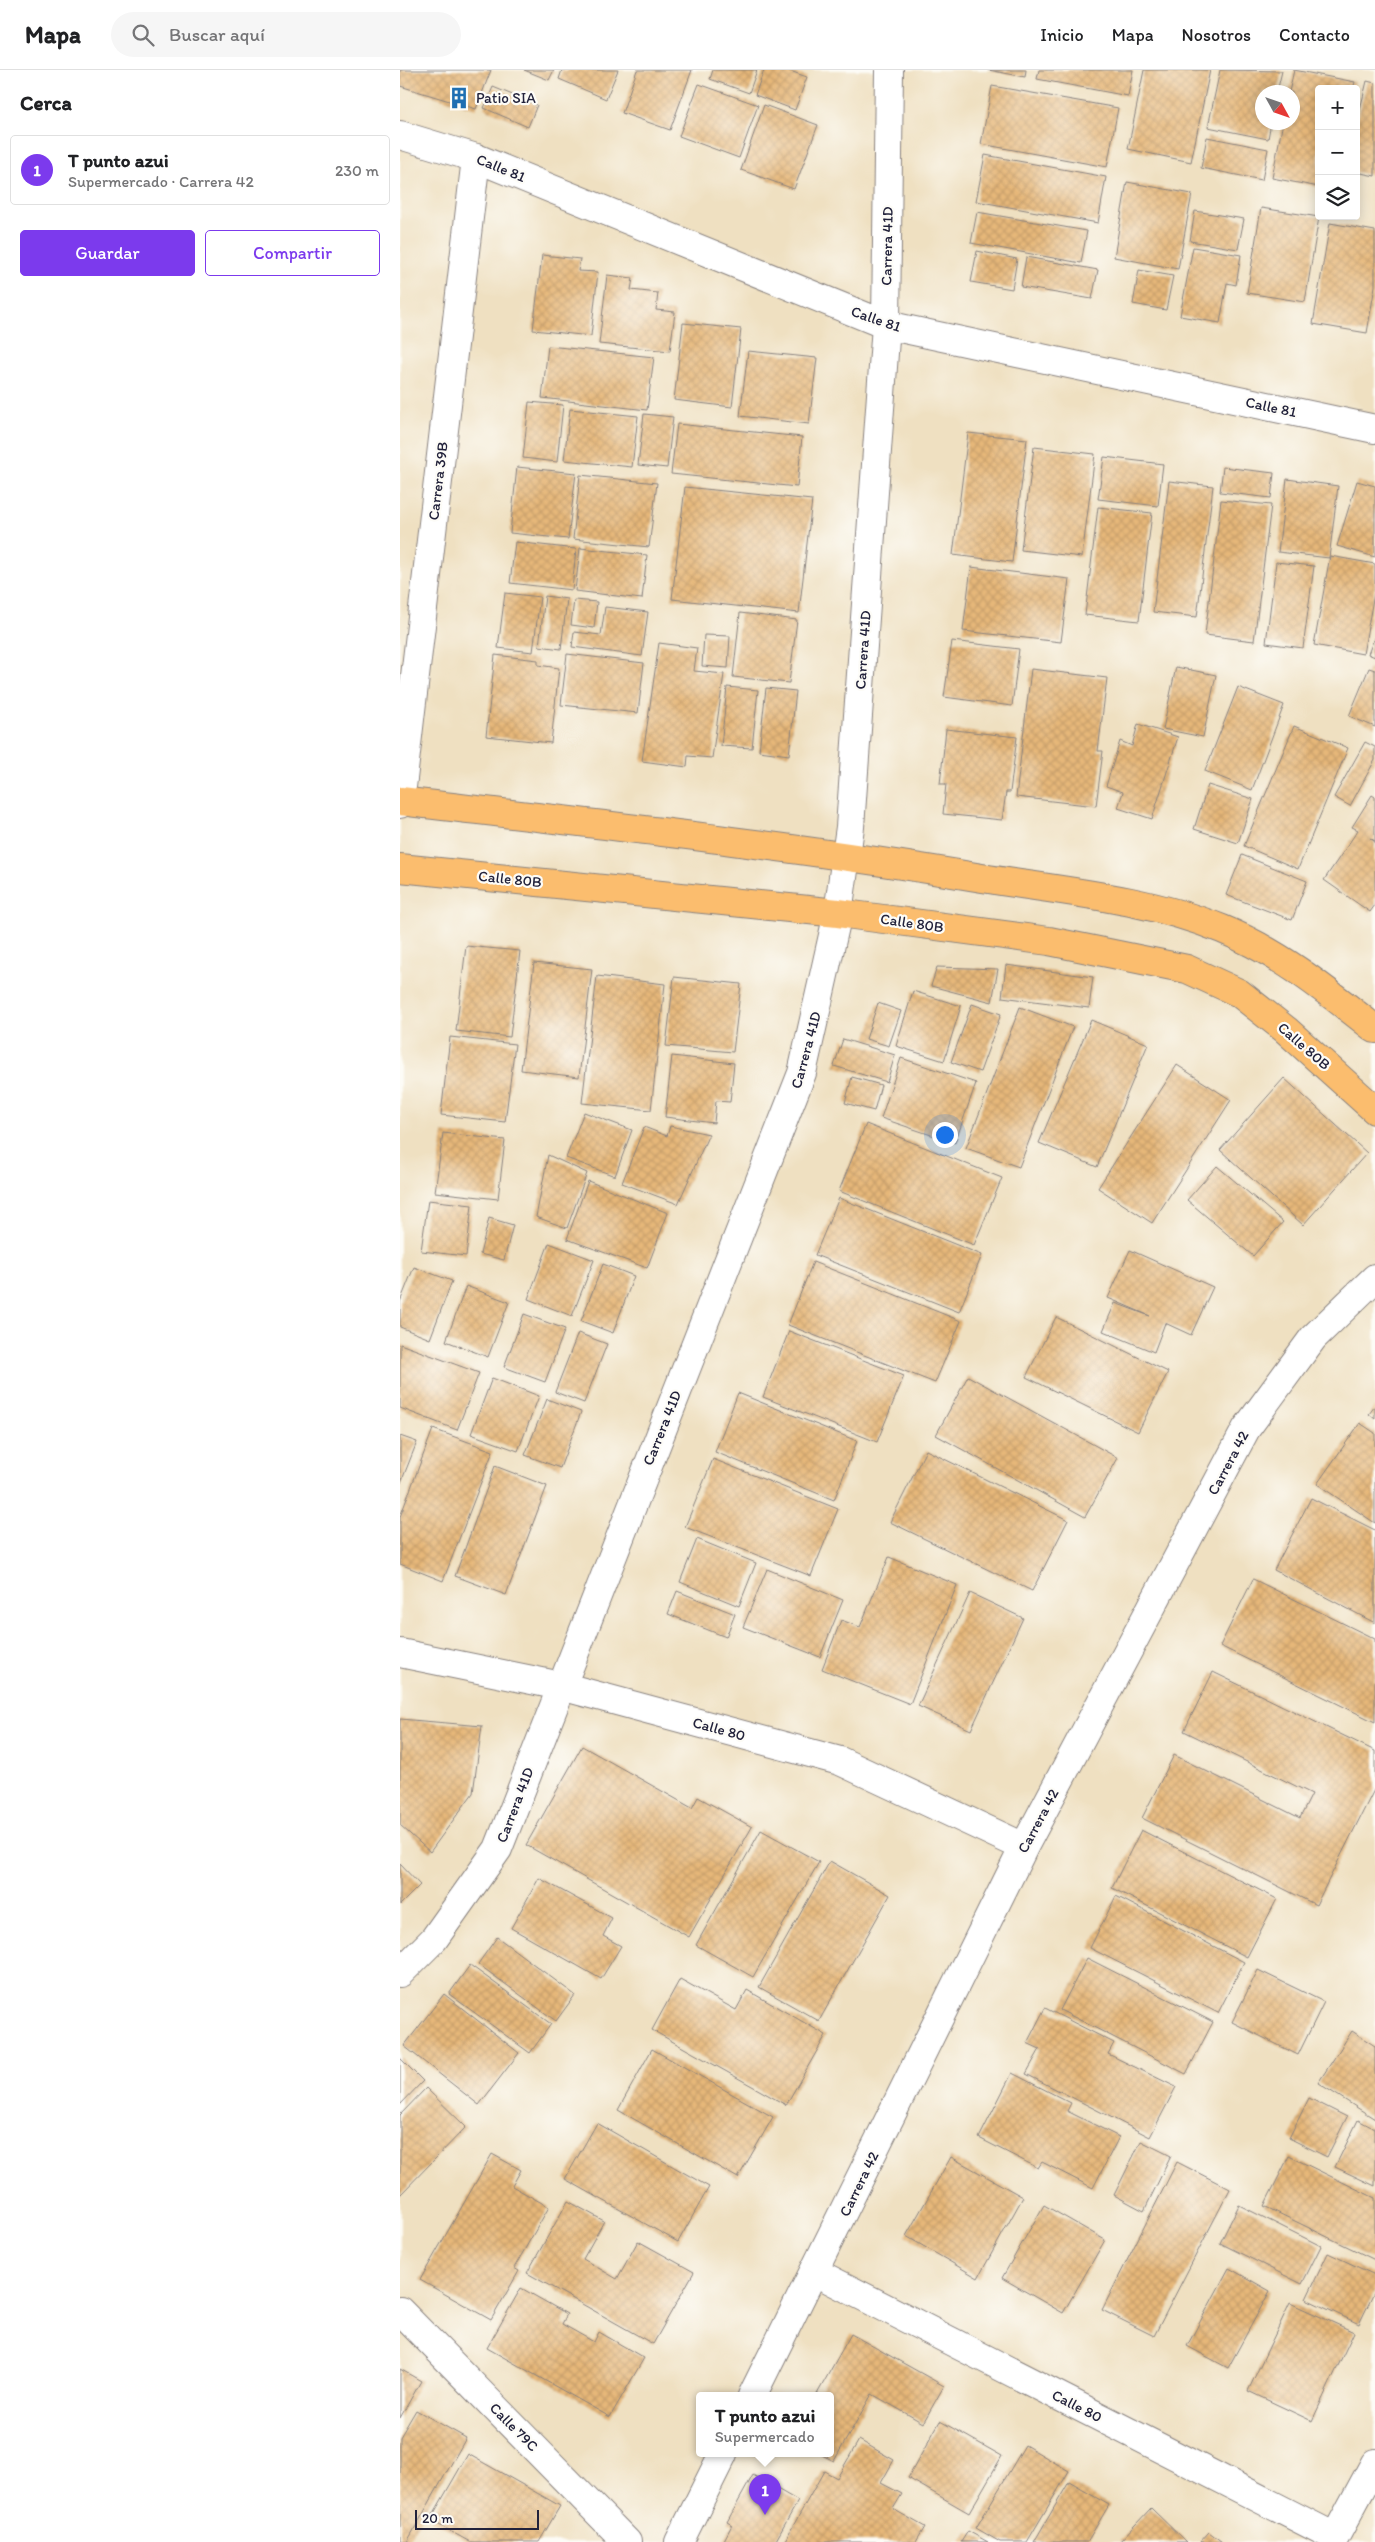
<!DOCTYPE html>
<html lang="es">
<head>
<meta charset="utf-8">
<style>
  :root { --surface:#fff; --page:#f6f6f6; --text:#202124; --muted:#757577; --line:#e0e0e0; --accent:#7c3aed }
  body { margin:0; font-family:Itim,sans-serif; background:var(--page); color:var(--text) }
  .controls { position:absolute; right:15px; top:15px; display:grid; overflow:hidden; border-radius:5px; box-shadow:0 2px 12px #0003 }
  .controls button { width:45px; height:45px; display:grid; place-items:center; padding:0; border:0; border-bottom:1px solid var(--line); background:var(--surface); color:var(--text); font:25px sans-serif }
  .compass { position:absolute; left:855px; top:15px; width:45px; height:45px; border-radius:50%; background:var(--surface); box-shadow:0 2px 12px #0003; rotate:130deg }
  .scale { position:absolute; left:15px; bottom:12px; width:124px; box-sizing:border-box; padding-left:5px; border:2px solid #22223b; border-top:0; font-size:14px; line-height:18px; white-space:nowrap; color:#22223b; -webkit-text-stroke:4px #fdfcf7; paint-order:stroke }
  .you { position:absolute; left:544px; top:1064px; width:18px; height:18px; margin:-12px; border:4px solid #fff; border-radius:50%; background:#1a73e8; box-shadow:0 0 0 8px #1a73e833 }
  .badge { display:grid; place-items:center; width:32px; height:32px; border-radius:50%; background:var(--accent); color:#fff; font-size:16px; font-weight:700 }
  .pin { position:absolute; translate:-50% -41px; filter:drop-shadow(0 1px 2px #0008) }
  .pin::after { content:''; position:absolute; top:26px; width:18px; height:15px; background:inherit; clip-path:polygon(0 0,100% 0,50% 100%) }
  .popup { position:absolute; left:296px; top:2322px; width:138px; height:65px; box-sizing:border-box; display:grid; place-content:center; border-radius:5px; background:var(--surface); filter:drop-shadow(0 1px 4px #0005); font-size:16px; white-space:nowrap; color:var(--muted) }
  .popup b { font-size:19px; color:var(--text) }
  .popup::after { content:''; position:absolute; left:50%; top:100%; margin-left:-10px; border:10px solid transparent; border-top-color:var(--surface) }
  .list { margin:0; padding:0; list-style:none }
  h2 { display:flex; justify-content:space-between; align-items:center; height:65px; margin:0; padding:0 20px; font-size:21px }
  h2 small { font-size:16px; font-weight:400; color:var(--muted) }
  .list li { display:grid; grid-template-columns:32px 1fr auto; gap:15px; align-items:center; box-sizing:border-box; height:70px; margin:0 10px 10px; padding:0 10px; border:1px solid var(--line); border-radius:5px }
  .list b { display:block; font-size:19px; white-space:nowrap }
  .list p { margin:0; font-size:16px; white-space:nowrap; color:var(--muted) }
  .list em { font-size:16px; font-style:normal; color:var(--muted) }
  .actions { display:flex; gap:10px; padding:15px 20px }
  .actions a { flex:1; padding:11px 0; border:1px solid var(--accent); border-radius:5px; text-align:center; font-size:18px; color:var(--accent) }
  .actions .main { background:var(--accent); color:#fff }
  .icon { flex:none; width:28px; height:28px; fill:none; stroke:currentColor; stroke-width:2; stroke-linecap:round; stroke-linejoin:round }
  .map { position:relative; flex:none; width:975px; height:2472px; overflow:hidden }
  header { display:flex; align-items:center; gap:30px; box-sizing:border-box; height:70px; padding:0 25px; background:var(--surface); border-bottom:1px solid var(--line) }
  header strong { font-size:24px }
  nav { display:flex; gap:28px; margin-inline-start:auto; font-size:18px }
  .search { width:350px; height:45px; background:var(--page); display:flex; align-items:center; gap:12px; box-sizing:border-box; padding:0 18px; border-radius:28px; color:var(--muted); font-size:19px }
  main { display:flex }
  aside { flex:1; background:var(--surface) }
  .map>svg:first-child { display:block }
  .building { fill:url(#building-cross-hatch) }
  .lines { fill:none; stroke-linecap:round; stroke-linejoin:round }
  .minor-casing { stroke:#88817e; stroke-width:30 }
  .major-casing { stroke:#88817e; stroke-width:30 }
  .minor { stroke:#fff; stroke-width:28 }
  .major { stroke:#fbbd6e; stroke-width:28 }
  .labels { text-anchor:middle; stroke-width:4.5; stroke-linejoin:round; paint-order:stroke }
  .poi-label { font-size:15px; fill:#22223b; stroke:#fdfcf7; text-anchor:start }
  .street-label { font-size:15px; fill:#22223b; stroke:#fdfcf7 }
</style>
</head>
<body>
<header>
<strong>Mapa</strong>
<div class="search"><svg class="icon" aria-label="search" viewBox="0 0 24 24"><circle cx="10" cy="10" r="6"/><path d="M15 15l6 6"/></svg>Buscar aquí</div>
<nav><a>Inicio</a><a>Mapa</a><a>Nosotros</a><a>Contacto</a></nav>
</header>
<main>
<aside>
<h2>Cerca<small></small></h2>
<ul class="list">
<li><span class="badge">1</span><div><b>T punto azui</b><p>Supermercado · Carrera 42</p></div><em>230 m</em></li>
</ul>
<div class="actions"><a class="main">Guardar</a><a>Compartir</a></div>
</aside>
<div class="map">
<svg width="975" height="2472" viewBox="0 0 975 2472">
  <defs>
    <pattern id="building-cross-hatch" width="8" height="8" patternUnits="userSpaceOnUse" patternTransform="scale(1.25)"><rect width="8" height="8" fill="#e6b779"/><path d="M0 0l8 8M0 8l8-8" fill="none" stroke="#c59d6a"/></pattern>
  </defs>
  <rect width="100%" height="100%" fill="#fdfcf7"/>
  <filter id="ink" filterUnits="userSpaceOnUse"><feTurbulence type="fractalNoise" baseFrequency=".02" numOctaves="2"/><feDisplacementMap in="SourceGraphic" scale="10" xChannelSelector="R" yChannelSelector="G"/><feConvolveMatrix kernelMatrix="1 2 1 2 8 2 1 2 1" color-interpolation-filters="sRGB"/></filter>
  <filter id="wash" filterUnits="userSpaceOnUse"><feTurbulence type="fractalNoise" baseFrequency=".0096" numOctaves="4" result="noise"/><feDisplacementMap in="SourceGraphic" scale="20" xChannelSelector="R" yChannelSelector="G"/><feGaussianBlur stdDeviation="1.12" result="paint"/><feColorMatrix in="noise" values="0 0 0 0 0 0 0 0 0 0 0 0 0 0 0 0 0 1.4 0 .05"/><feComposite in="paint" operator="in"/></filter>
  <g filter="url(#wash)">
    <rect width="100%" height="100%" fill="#efe0c1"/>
    <g id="blocks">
      <!-- building -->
      <path class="building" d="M0,0H91L76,39L0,16Z
        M124,0H154L149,10Z
        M162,0H218L206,29L159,9Z
        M237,0H292L270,60L222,43Z
        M313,0H357L349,23L310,9Z
        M364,0H387L407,7L395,40L355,25Z
        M588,0H626L625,7Z
        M639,0H733L728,26L637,9Z
        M744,0H810L791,92L728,79Z
        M820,0L882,1L877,22H862V52H871L868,69L808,57Z
        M894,0L955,12L953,19H919V117L872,108L883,52H892V22H889Z
        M967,11L975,13V106L956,102V56Z
        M299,14L358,35L339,88L279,66Z
        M592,16L718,38L707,97L581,74Z
        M93,17L137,35L128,57L84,38Z
        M364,35L418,55L394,119L341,100Z
        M807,67L868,79L862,110L801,98Z
        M585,85L706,107L698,153L576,131Z
        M727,112L792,124L778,199L714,187Z
        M861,138L919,147L905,232L847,223Z
        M795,141L844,149L838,179L790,171Z
        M577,142L687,161L681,193L571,173Z
        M930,153L975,161V216L967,263L913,254Z
        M793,177L841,185L836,215L827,213L820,253L780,246Z
        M577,181L617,189L612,219L571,212Z
        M142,185L180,189L178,201L198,202L191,266L133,260Z
        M626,187L698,200L692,229L621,217Z
        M739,200L773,206L766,240L733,234Z
        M207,205L233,208L231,220L258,223L256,240L275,242L270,281L199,274Z
        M283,253L341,259L332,337L274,330Z
        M148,276L254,287L247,340L142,328Z
        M348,281L417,288L409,354L340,346Z
        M129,332L163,335L157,392L123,388Z
        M170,339L238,346L232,397L164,390Z
        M244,344L273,347L267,398L238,395Z
        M277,354L402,367L397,417L271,404Z
        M568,363L627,369L612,492L553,485Z
        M634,377L695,384L682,487L621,480Z
        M704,387L763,394L758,436L698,429Z
        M117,397L176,403L168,469L110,463Z
        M823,397L874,403L871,428L820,422Z
        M180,405L257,413L249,477L173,469Z
        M887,409L938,416L929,488L878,482Z
        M769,411L813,416L797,547L753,542Z
        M957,411L975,416V487L937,476Z
        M285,417L412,430L399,543L272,529Z
        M821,430L871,435L854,571L805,565Z
        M698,437L752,443L739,551L685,545Z
        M115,472L176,479L172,520L110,513Z
        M180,478L247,485L242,529L175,521Z
        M930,486L975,494V518L963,584L914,575Z
        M876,492L914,496L903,578L866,573Z
        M571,497L669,509L661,572L563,561Z
        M105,523L140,527L133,582L98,578Z
        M145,526L167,529L161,579L139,576Z
        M174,530L197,532L194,558L171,555Z
        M205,537L248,542L242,586L172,577L174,562L201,565Z
        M340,543L397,550L389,613L333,607Z
        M304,565L330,566L328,598L302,596Z
        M975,566V587L968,584Z
        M552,571L619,579L612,636L544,627Z
        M259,573L297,578L294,601L324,604L312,688L288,686L287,697L242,691Z
        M167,584L244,593L238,643L161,635Z
        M95,585L138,590V595L159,598L151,673L86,666Z
        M776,597L816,605L803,667L763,659Z
        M969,598L975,600V657L949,646Z
        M631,599L707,608L698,681H703L696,736L616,727Z
        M327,617L358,620L352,678L321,676Z
        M838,617L884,635L852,720L805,701Z
        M366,618L396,621L389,685L359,681Z
        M738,654L778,667L752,749L718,738L723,722L706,716L720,671L732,676Z
        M894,656L948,678L898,799L844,776Z
        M546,659L617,667L610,722H606L602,750L543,744L546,714H540Z
        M965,672L975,677V690L950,736L934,727Z
        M808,715L853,729L838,773L794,759Z
        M972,725L975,727V771L970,768L975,772V835L970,842L924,810L958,760L952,757Z
        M842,785L907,811L892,850L826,825Z
        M66,876L120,881L110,967L56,961Z
        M134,893L192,899L179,1007L121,1000Z
        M606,895L693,907L689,938L602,927Z
        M537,897L598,899L592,932L531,916Z
        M197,906L265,914L251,1040L182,1033Z
        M274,907L341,914L333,982L266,976Z
        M513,921L561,936L544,991L496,976Z
        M478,933L501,941L489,976L466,969Z
        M572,934L601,944L580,1002L551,992Z
        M620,937L673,957L619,1097L566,1078Z
        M691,950L748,974L697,1097L639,1073Z
        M50,967L115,974L105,1052L41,1045Z
        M443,969L495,985L487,1012L434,996Z
        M272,986L334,993L330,1032L316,1031L314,1053L265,1047Z
        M501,988L576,1013L555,1073L481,1048Z
        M777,995L831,1030L752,1153L698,1118Z
        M452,1007L481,1015L474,1041L445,1033Z
        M884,1008L967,1083L903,1155L820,1080Z
        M184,1042L232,1060L215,1106L166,1088Z
        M466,1054L602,1108L574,1175L439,1121Z
        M270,1056L309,1064L278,1134L222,1113L244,1057L267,1066Z
        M43,1063L105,1070L98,1129L35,1122Z
        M148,1085L187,1103L167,1158L136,1147Z
        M817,1096L883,1152L853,1186L787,1130Z
        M188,1111L268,1143L247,1198L167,1169Z
        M439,1128L582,1185L559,1242L415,1185Z
        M28,1130L72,1135L66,1186L21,1181Z
        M89,1148L113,1155L104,1190L80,1184Z
        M149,1173L194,1190L172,1246L128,1229Z
        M730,1180L813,1217L791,1265L765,1253L754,1282L703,1261L715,1233L750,1246L708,1228Z
        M413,1192L561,1251L535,1313L388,1255Z
        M203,1194L234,1206L213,1263L181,1251Z
        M14,1197L52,1211L30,1269L0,1257V1232Z
        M66,1216L109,1232L88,1287L46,1271Z
        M124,1244L165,1259L145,1312L104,1297Z
        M656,1247L768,1302L738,1362L626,1307Z
        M389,1261L504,1306L477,1372L363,1327Z
        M178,1263L207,1274L184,1333L155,1322Z
        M0,1274L79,1303L57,1360L0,1338Z
        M568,1306L718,1388L685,1447L536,1365Z
        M92,1308L139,1326L118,1381L71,1364Z
        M338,1323L457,1371L434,1430L315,1382Z
        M147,1329L181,1342L160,1398L125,1385Z
        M975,1336V1349L969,1344Z
        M960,1353L975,1363V1453L917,1414Z
        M33,1359L93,1381L43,1511L0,1494V1447Z
        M0,1366L17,1372L0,1415Z
        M526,1380L668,1450L632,1521L490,1452Z
        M313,1389L438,1439L411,1506L285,1457Z
        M95,1396L147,1416L106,1525L55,1506Z
        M911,1428L975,1460V1553L874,1500Z
        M297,1469L356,1493L339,1536L280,1512Z
        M489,1487L557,1515L510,1634L422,1599L441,1550L460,1557Z
        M367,1499L443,1530L420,1587L343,1557Z
        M853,1509L975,1569V1652L820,1576Z
        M277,1521L335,1544L326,1567L268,1544Z
        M570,1523L623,1548L571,1660L518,1636Z
        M813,1602L975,1681V1718L916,1835L742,1748L774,1685L900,1748L912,1724L784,1661Z
        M0,1649L82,1656L73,1723L30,1782L0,1755Z
        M182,1676L292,1738L298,1727L352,1757L289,1867L126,1775Z
        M361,1760L419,1792L353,1907L296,1875Z
        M741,1760L877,1829L847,1887L712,1818Z
        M430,1791L490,1825L419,1951L359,1917Z
        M0,1794L20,1815L0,1835Z
        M139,1808L212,1848L203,1866L221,1876L201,1909L111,1858Z
        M716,1826L844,1892L818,1943L690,1878Z
        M97,1867L175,1925L156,1951L78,1894Z
        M687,1888L813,1952L786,2004L660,1940Z
        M70,1895L151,1954L130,1983L49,1924Z
        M858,1900L924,1932L898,1985L832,1952Z
        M280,1909L336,1940L347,1920L426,1965L386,2035L252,1960Z
        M44,1924L119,1983L79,2035L4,1976Z
        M645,1938L714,1973L708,1984L776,2017L750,2067L626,2004L640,1979L627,1973Z
        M952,1961L975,1976V2049L918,2013Z
        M252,1979L373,2047L338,2108L218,2040Z
        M0,1988L23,2011L0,2035Z
        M612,2003L671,2033L667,2041L719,2067L693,2118L642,2092L638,2098L579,2068Z
        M26,2018L66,2057L0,2125V2045Z
        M909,2028L947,2047L927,2087L889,2068Z
        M958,2050L975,2059V2116L935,2097Z
        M197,2053L309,2117L278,2172L165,2109Z
        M741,2071L771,2086L744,2141L714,2125Z
        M92,2084L121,2100L112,2116L149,2137L114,2198L119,2201L91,2250L20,2210Z
        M889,2086L975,2128V2190L864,2136Z
        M551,2087L623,2127L578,2208L506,2166Z
        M777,2092L830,2119L754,2266L702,2240Z
        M168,2131L204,2151L183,2189L217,2209L238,2171L294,2202L253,2274L127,2203Z
        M644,2135L705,2170L663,2243L602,2208Z
        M839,2135L921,2176L902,2214L820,2173Z
        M928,2183L975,2205V2221L959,2254L906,2229Z
        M829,2198L870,2221L828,2298L787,2276Z
        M121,2218L167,2244L162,2254L194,2272L199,2262L244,2288L210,2347L87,2278Z
        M890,2233L954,2262L912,2351L848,2321Z
        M451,2264L544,2316L523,2353L472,2324L434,2391L420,2384H430V2326H416Z
        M0,2299L21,2311L0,2348Z
        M16,2340L66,2368L7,2472H0V2367Z
        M540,2351L602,2386L569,2443L508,2408Z
        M459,2370L494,2390L481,2413L502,2424L493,2439L525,2457L516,2472H384L424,2401L437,2408Z
        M625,2375L669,2401L627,2472H600L576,2458Z
        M68,2384L160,2436L139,2472H70L30,2450Z
        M353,2405L398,2431L375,2472H323L332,2455L327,2452Z
        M669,2412L709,2435L687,2472H634Z
        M751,2438L786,2472H719Z
        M568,2461L588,2472H561Z
        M809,2462L822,2472H800Z"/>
    </g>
  </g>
  <g filter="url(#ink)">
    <use href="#blocks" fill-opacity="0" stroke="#88817e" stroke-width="1"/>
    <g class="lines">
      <!-- minor casing -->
      <g class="minor-casing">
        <path id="minor" d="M0,65L76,88L486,255L975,359
          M0,734L76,88
          M0,1583L161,1616L440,1691L624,1777
          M0,1903L34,1869L98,1779L402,1003L438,843L450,757L486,255L489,0
          M415,2202L935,2467
          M0,2241L227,2472
          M352,2326L624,1777L846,1359L913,1268L975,1208
          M935,2467L975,2393
          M279,2472L323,2384"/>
      </g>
      <!-- major casing -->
      <g class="major-casing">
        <path id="major" d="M0,731C195,754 389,775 582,808C662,821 746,828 822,859C879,882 927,921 975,959
          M0,798L438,843L649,871L787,899L839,923L886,960L975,1040"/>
      </g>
      <!-- minor -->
      <use href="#minor" class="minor"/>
      <!-- major -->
      <use href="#major" class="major"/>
    </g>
  </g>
  <!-- icons -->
  <defs>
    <g id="building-bare" transform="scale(1.725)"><path d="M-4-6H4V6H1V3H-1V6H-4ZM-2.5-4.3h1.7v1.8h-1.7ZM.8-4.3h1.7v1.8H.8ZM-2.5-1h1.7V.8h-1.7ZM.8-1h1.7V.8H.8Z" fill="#1f6fb2" stroke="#fdfcf7" stroke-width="2.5" paint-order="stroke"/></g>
  </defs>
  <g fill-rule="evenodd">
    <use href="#building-bare" x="59" y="28"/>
  </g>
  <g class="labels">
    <!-- poi labels -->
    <g class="poi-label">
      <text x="76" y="33">Patio SIA</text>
    </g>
    <!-- street labels -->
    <g class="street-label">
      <text transform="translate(101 98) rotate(22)" y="5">Calle 81</text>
      <text transform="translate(487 176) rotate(-89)" y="5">Carrera 41D</text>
      <text transform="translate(476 249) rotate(19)" y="5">Calle 81</text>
      <text transform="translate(871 337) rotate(12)" y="5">Calle 81</text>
      <text transform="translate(38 411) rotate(-83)" y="5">Carrera 39B</text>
      <text transform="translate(463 580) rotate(-86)" y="5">Carrera 41D</text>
      <text transform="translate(110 809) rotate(6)" y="5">Calle 80B</text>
      <text transform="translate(512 853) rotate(8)" y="5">Calle 80B</text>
      <text transform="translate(904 976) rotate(41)" y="5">Calle 80B</text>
      <text transform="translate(406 980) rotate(-75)" y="5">Carrera 41D</text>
      <text transform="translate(262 1358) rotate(-68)" y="5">Carrera 41D</text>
      <text transform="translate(828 1393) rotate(-62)" y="5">Carrera 42</text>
      <text transform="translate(319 1659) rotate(15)" y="5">Calle 80</text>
      <text transform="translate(115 1735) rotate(-69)" y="5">Carrera 41D</text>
      <text transform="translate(638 1751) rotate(-62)" y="5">Carrera 42</text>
      <text transform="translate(459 2114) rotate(-64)" y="5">Carrera 42</text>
      <text transform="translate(677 2336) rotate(27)" y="5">Calle 80</text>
      <text transform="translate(114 2357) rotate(45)" y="5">Calle 79C</text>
    </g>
  </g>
</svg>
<div class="controls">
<button>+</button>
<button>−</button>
<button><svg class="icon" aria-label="layers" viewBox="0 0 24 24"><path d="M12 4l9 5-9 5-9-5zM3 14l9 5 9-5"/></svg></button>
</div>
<svg class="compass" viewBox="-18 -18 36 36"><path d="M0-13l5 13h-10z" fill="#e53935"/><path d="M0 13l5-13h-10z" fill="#757577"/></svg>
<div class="scale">20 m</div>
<div class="you"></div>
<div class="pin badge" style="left:365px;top:2445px">1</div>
<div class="popup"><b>T punto azui</b>Supermercado</div>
</div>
</main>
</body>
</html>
